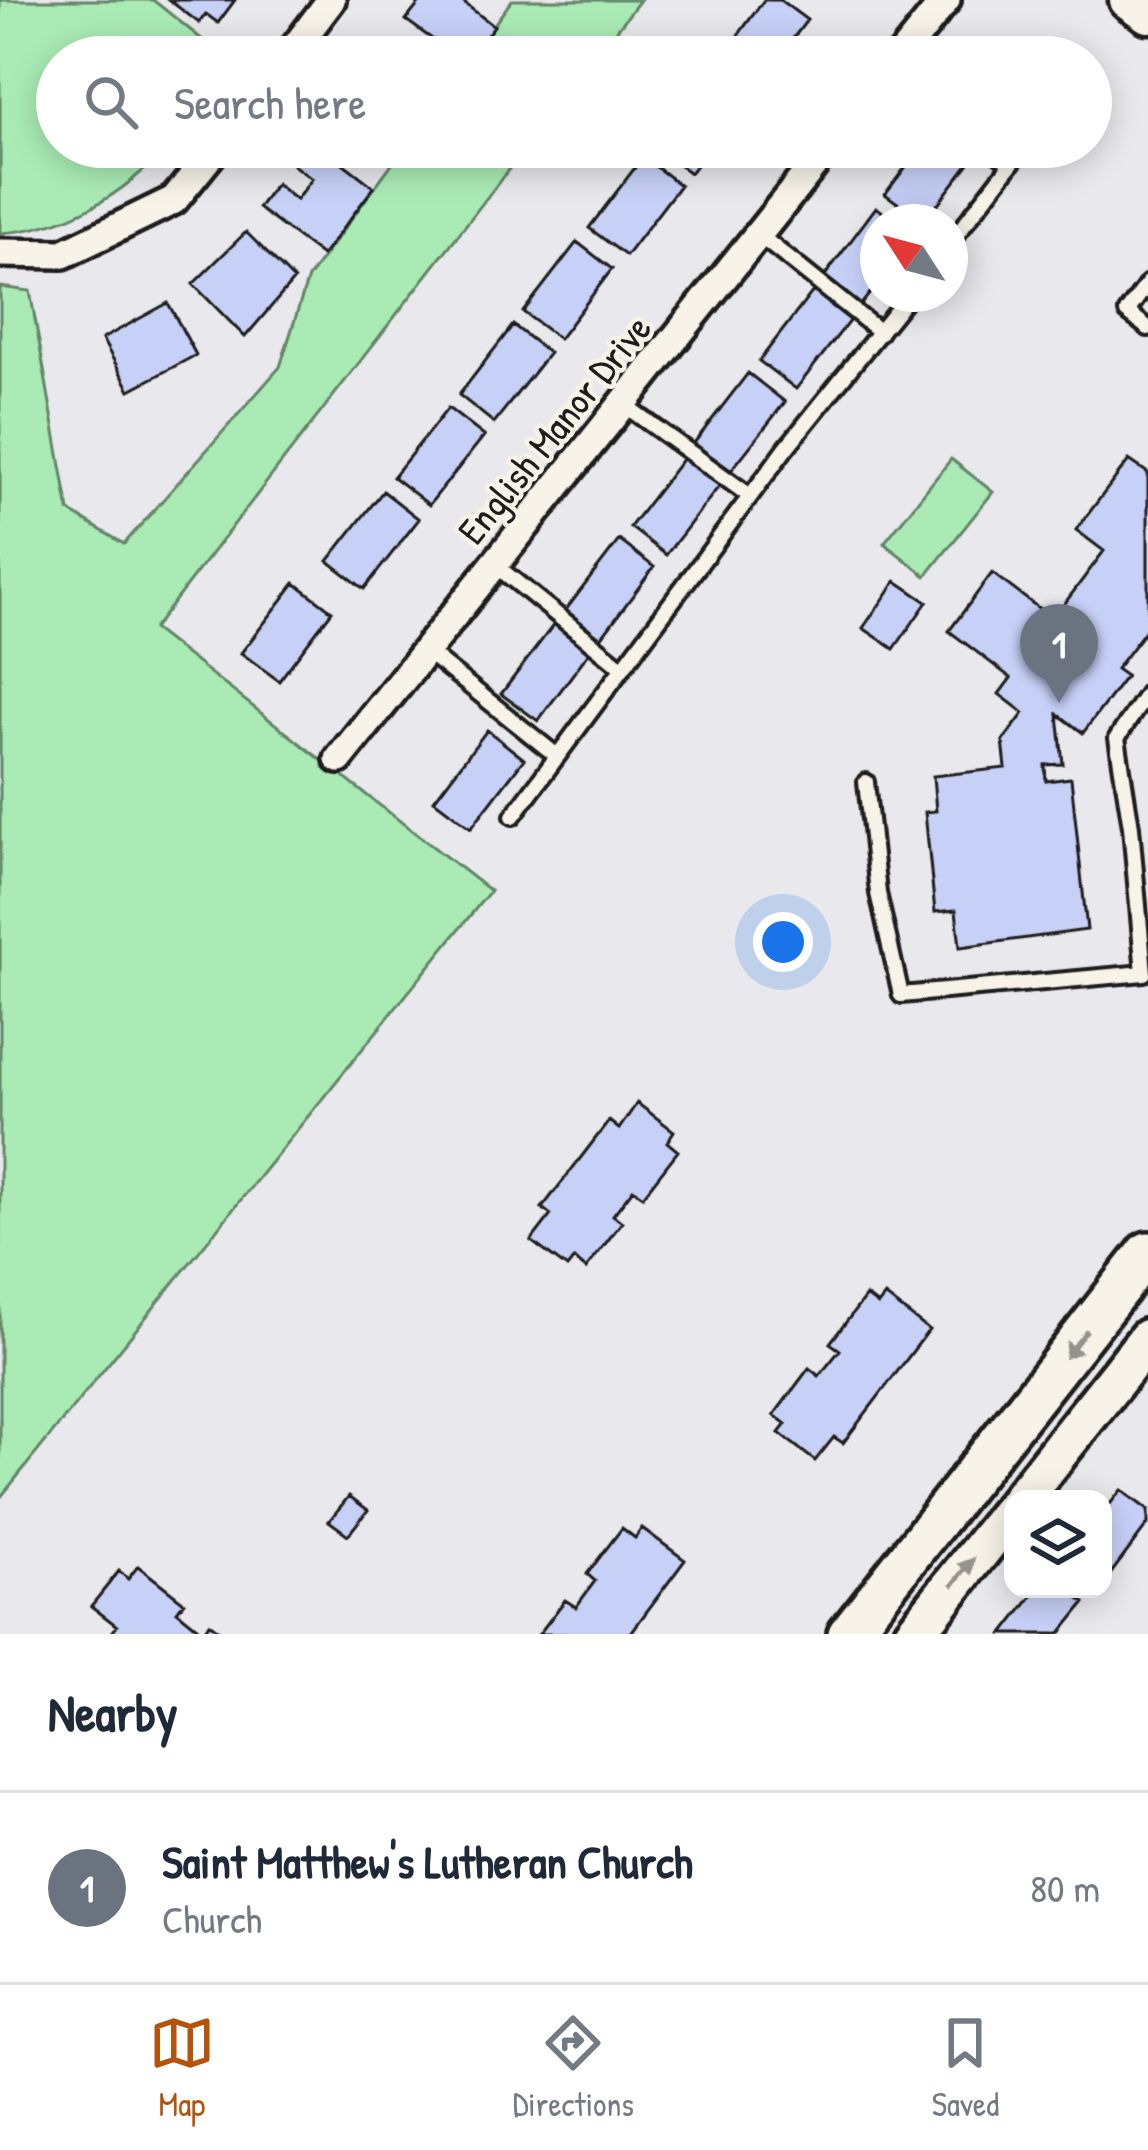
<!DOCTYPE html>
<html lang="en">
<head>
<meta charset="utf-8">
<style>
  :root { --surface:#fff; --page:#f6f6f7; --text:#1f2937; --muted:#747a83; --line:#e0e1e3; --accent:#b45309 }
  body { margin:0; font-family:"Patrick Hand",sans-serif; background:var(--page); color:var(--text) }
  .controls { position:absolute; right:36px; bottom:36px; display:grid; overflow:hidden; border-radius:24px; box-shadow:0 6px 30px #0003 }
  .controls button { width:108px; height:108px; display:grid; place-items:center; padding:0; border:0; border-bottom:3px solid var(--line); background:var(--surface); color:var(--text); font:60px sans-serif }
  .compass { position:absolute; left:860px; top:204px; width:108px; height:108px; border-radius:50%; background:var(--surface); box-shadow:0 6px 30px #0003; rotate:306deg }
  .you { position:absolute; left:783px; top:942px; width:42px; height:42px; margin:-30px; border:9px solid #fff; border-radius:50%; background:#1a73e8; box-shadow:0 0 0 18px #1a73e833 }
  .badge { display:grid; place-items:center; width:78px; height:78px; border-radius:50%; background:var(--accent); color:#fff; font-size:39px; font-weight:700 }
  .pin { position:absolute; translate:-50% -99px; filter:drop-shadow(0 3px 6px #0008) }
  .pin::after { content:''; position:absolute; top:63px; width:42px; height:36px; background:inherit; clip-path:polygon(0 0,100% 0,50% 100%) }
  .list { margin:0; padding:0; list-style:none }
  h2 { display:flex; justify-content:space-between; align-items:center; height:156px; margin:0; padding:0 48px; font-size:51px }
  h2 small { font-size:39px; font-weight:400; color:var(--muted) }
  .list li { display:grid; grid-template-columns:78px 1fr auto; gap:36px; align-items:center; box-sizing:border-box; height:192px; padding:0 48px; border-top:3px solid var(--line) }
  .list b { display:block; font-size:45px; white-space:nowrap }
  .list p { margin:0; font-size:39px; white-space:nowrap; color:var(--muted) }
  .list em { font-size:39px; font-style:normal; color:var(--muted) }
  .icon { flex:none; width:66px; height:66px; fill:none; stroke:currentColor; stroke-width:2; stroke-linecap:round; stroke-linejoin:round }
  .map { position:relative; flex:none; width:1148px; height:1634px; overflow:hidden }
  .search { position:absolute; background:var(--surface); box-shadow:0 6px 30px #0003; left:36px; right:36px; top:36px; height:132px; display:flex; align-items:center; gap:30px; box-sizing:border-box; padding:0 42px; border-radius:66px; color:var(--muted); font-size:45px }
  .sheet { height:348px; background:var(--surface) }
  nav { display:flex; justify-content:space-around; align-items:center; box-sizing:border-box; height:168px; border-top:3px solid var(--line); background:var(--surface); font-size:33px; color:var(--muted) }
  nav a { display:grid; justify-items:center; gap:6px }
  nav .on { color:var(--accent) }
  .map>svg:first-child { display:block }
  .green { fill:#aaebb5; stroke:#638468; stroke-width:3 }
  .building { fill:#c7d0f7; stroke:#1c1c1c; stroke-width:3 }
  .lines { fill:none; stroke-linecap:round; stroke-linejoin:round }
  .service-casing { stroke:#1c1c1c; stroke-width:22 }
  .minor-casing { stroke:#1c1c1c; stroke-width:36 }
  .tertiary-casing { stroke:#1c1c1c; stroke-width:45 }
  .secondary-casing { stroke:#1c1c1c; stroke-width:48 }
  .service { stroke:#f7f3e8; stroke-width:14 }
  .minor { stroke:#f7f3e8; stroke-width:27 }
  .tertiary { stroke:#f7f3e8; stroke-width:36 }
  .secondary { stroke:#f7f3e8; stroke-width:39 }
  .oneway { fill:#94928c }
  .labels { text-anchor:middle; stroke-width:9; stroke-linejoin:round; paint-order:stroke }
  .street-label { font-size:39px; fill:#1c1c1c; stroke:#f7f3e8 }
</style>
</head>
<body>
<div class="map">
<svg width="1148" height="1634" viewBox="0 0 1148 1634">
  <rect width="100%" height="100%" fill="#e9e8ec"/>
  <filter id="ink" filterUnits="userSpaceOnUse"><feTurbulence type="fractalNoise" baseFrequency=".00833" numOctaves="2"/><feDisplacementMap in="SourceGraphic" scale="24" xChannelSelector="R" yChannelSelector="G"/><feConvolveMatrix kernelMatrix="1 2 1 2 8 2 1 2 1" color-interpolation-filters="sRGB"/></filter>
  <g filter="url(#ink)">
    <!-- green -->
    <path class="green" d="M0,0H153L224,57H57V147H165C124,197 64,229 0,233Z
      M512,0H640L596,57H470Z
      M404,147H526L153,629L490,891L0,1498V287L30,291L69,511L124,544L280,367L308,278Z
      M951,459L993,492L926,576L884,543Z"/>
    <!-- building -->
    <path class="building" d="M169,0H235L218,23L206,14L199,23Z
      M422,0H460L494,26L470,57H427L436,42L406,20Z
      M764,0H780L807,20L779,57H722Z
      M307,147H322L374,187L322,256L258,208L276,184L296,200L312,179L293,165Z
      M656,147H710L690,173Z
      M921,147H968L976,154L924,222L885,194Z
      M643,157L680,185L626,256L589,228Z
      M876,207L896,222H878V283L860,306L823,278Z
      M246,232L294,280L245,337L193,284Z
      M577,242L612,269L559,339L523,312Z
      M813,291L850,320L796,389L759,361Z
      M168,303L196,355L130,390L102,339Z
      M513,325L549,353L494,423L459,395Z
      M748,373L785,402L730,472L694,443Z
      M448,408L484,436L429,505L393,477Z
      M683,458L720,485L666,555L630,527Z
      M1129,460L1148,473V627L1116,669L1126,676L1083,733L1058,714L1063,764L1045,765L1046,781L1071,778L1087,930L960,947L956,910L935,912L925,812L936,811L933,776L1006,768L1003,741L1024,713L999,694L1011,678L949,631L992,573L1053,619L1104,551L1076,530Z
      M383,491L419,519L364,589L328,561Z
      M619,540L654,567L601,638L565,611Z
      M896,581L927,602L894,649L863,628Z
      M295,583L332,611L279,681L241,653Z
      M554,624L590,651L538,721L501,694Z
      M487,730L524,759L471,828L434,800Z
      M637,1103L674,1131L667,1142L678,1151L643,1196L633,1189L613,1215L622,1222L586,1269L574,1259L567,1268L531,1241L551,1215L542,1208L609,1121L619,1129Z
      M866,1296L878,1305L885,1296L929,1330L843,1443L834,1437L815,1461L779,1433L786,1424L774,1415L809,1368L819,1376L840,1350L830,1343Z
      M1121,1490L1148,1510V1524L1103,1584V1513Z
      M349,1496L368,1510L348,1535L329,1521Z
      M622,1528L635,1538L642,1528L685,1560L630,1634H539L565,1600L576,1607L595,1581L587,1574Z
      M138,1566L184,1602L177,1611L203,1632L209,1623L224,1634H111L117,1626L91,1606L119,1571L128,1579Z
      M1038,1589H1067L1085,1603L1060,1634H1003Z"/>
    <g class="lines">
      <!-- service casing -->
      <g class="service-casing">
        <path id="service" d="M1011,164L1025,147
          M759,235L880,332
          M950,243L1011,164L990,147
          M1148,283L1127,312L1148,328
          M623,404L750,496
          M495,565L623,668
          M426,651L557,756
          M866,782L878,893L901,995L1144,973L1131,827L1117,738L1148,692
          M513,816L786,448L910,294"/>
      </g>
      <!-- minor casing -->
      <g class="minor-casing">
        <path id="minor" d="M288,57L331,0
          M900,57L946,0
          M0,253L63,254L174,200L217,147
          M339,759L828,147"/>
      </g>
      <!-- tertiary casing -->
      <g class="tertiary-casing">
        <path id="tertiary" d="M1128,0L1148,14"/>
      </g>
      <!-- secondary casing -->
      <g class="secondary-casing">
        <path id="secondary" d="M1021,1499L1148,1339
          M848,1634L1148,1252
          M914,1634L1013,1509"/>
      </g>
      <!-- service -->
      <use href="#service" class="service"/>
      <!-- minor -->
      <use href="#minor" class="minor"/>
      <!-- tertiary -->
      <use href="#tertiary" class="tertiary"/>
      <!-- secondary -->
      <use href="#secondary" class="secondary"/>
    </g>
    <!-- one-way arrows -->
    <defs><path id="oneway-solid" d="M-6-.8H1V-3.2L6.5 0L1 3.2V.8H-6Z" transform="scale(3)"/></defs>
    <g class="oneway">
      <use href="#oneway-solid" transform="translate(1076 1344) rotate(128)"/>
      <use href="#oneway-solid" transform="translate(963 1572) rotate(-52)"/>
    </g>
  </g>
  <g class="labels">
    <!-- street labels -->
    <g class="street-label">
      <text transform="translate(554 429) rotate(-51)" y="14">English Manor Drive</text>
    </g>
  </g>
</svg>
<div class="controls">
<button><svg class="icon" aria-label="layers" viewBox="0 0 24 24"><path d="M12 4l9 5-9 5-9-5zM3 14l9 5 9-5"/></svg></button>
</div>
<svg class="compass" viewBox="-18 -18 36 36"><path d="M0-13l5 13h-10z" fill="#e53935"/><path d="M0 13l5-13h-10z" fill="#747a83"/></svg>
<div class="you"></div>
<div class="pin badge" style="left:1059px;top:703px;background:#6b7280">1</div>
<div class="search"><svg class="icon" aria-label="search" viewBox="0 0 24 24"><circle cx="10" cy="10" r="6"/><path d="M15 15l6 6"/></svg>Search here</div>
</div>
<section class="sheet">
<h2>Nearby<small></small></h2>
<ul class="list">
<li><span class="badge" style="background:#6b7280">1</span><div><b>Saint Matthew's Lutheran Church</b><p>Church</p></div><em>80 m</em></li>
</ul>
</section>
<nav>
<a class="on"><svg class="icon" aria-label="map" viewBox="0 0 24 24"><path d="M3 6l6-2 6 2 6-2v14l-6 2-6-2-6 2zM9 4v14M15 6v14"/></svg>Map</a>
<a><svg class="icon" aria-label="directions" viewBox="0 0 24 24"><path d="M12 3l9 9-9 9-9-9zM9 14v-3h6M13 9l2 2-2 2"/></svg>Directions</a>
<a><svg class="icon" aria-label="saved" viewBox="0 0 24 24"><path d="M7 4h10v16l-5-4-5 4z"/></svg>Saved</a>
</nav>
</body>
</html>
